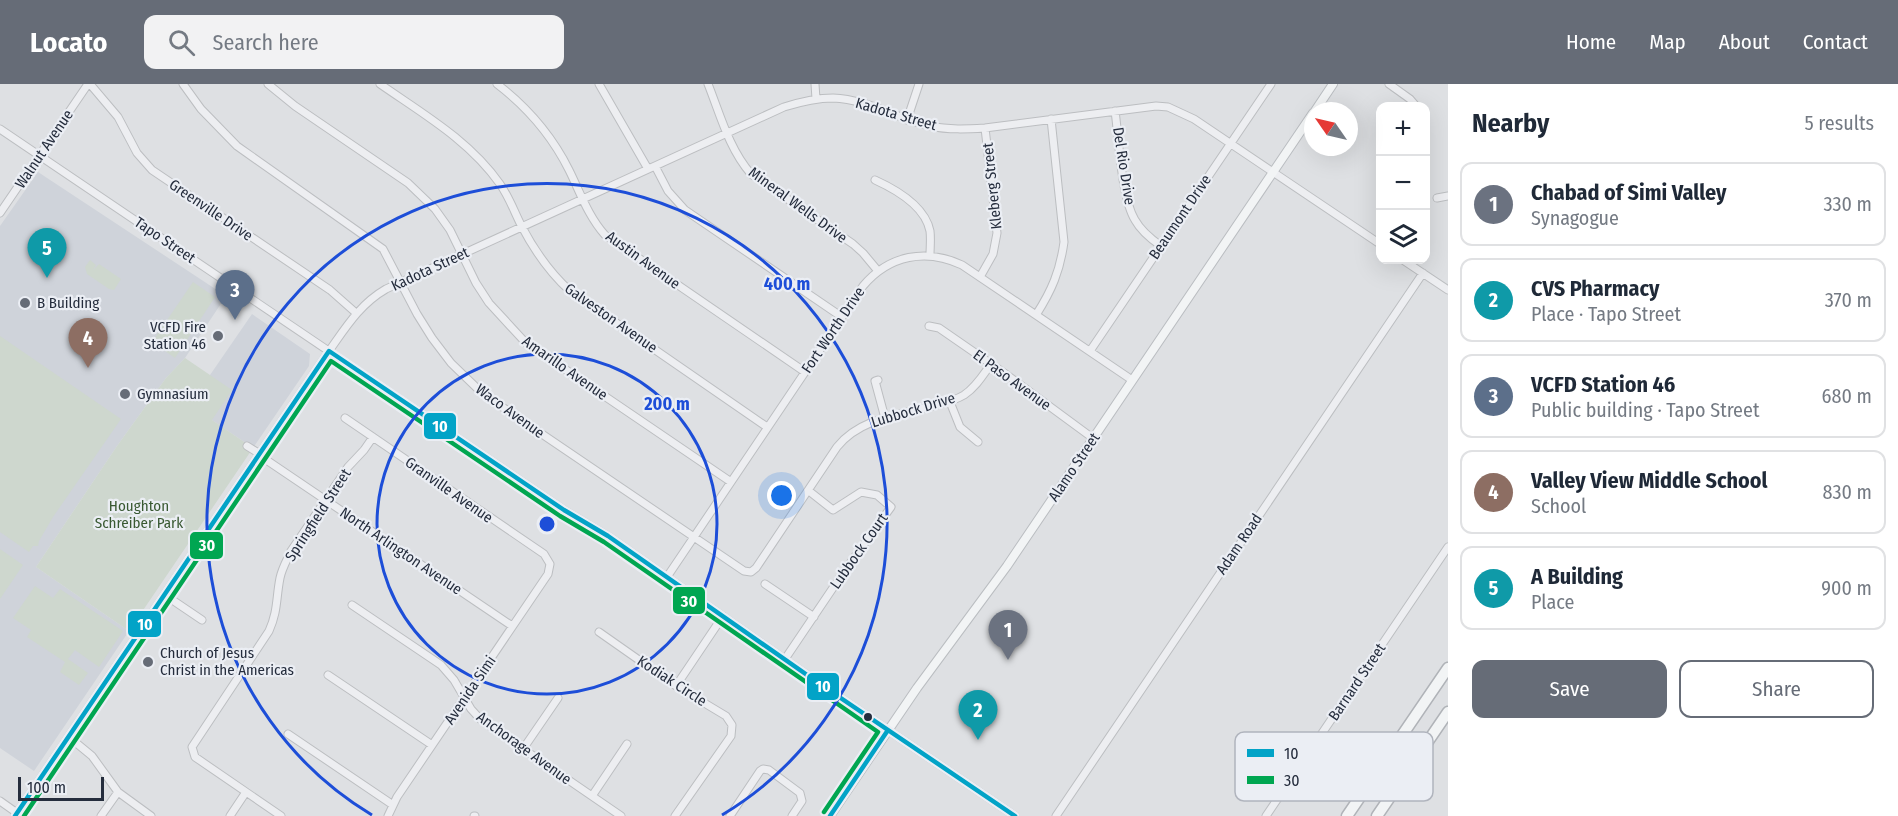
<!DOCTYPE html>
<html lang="en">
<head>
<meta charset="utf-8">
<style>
  :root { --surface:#fff; --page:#f2f2f3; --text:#1f2937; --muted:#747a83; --line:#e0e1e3; --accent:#666c77 }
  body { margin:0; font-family:"Fira Sans Condensed",sans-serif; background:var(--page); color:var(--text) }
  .controls { position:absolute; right:18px; top:18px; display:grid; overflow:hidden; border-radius:12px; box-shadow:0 6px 24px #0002 }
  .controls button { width:54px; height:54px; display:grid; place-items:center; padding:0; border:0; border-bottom:2px solid var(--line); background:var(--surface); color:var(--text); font:30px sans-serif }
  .compass { position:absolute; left:1304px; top:18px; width:54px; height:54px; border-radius:50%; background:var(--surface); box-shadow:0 6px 24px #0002; rotate:304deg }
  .scale { position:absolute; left:18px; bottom:15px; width:86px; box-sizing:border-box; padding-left:6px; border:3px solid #252d3d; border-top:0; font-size:16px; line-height:21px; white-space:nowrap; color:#252d3d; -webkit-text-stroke:4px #ebeef4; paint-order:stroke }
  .you { position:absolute; left:782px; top:412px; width:21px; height:21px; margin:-15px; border:4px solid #fff; border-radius:50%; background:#1a73e8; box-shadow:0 0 0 9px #1a73e833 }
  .badge { display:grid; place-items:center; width:39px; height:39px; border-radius:50%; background:var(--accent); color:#fff; font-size:20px; font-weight:700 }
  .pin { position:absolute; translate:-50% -50px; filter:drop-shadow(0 2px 3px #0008) }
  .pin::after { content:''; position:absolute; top:32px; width:21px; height:18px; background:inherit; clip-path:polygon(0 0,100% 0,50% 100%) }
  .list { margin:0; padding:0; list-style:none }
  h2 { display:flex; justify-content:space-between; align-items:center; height:78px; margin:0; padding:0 24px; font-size:26px }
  h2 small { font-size:20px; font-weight:400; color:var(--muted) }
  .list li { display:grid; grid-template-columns:39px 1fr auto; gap:18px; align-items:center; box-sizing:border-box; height:84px; margin:0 12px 12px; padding:0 12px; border:2px solid var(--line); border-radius:12px }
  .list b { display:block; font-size:22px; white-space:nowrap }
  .list p { margin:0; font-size:20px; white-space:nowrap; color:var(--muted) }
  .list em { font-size:20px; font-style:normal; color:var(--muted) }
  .actions { display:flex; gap:12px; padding:18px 24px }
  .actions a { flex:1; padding:14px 0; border:2px solid var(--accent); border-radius:12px; text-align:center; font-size:21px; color:var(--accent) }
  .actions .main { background:var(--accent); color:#fff }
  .icon { flex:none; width:33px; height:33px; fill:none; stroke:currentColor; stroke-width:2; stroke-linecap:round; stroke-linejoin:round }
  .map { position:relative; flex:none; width:1448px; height:732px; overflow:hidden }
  header { display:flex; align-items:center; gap:36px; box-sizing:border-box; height:84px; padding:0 30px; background:var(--accent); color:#fff }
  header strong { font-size:28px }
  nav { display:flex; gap:33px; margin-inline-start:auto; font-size:21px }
  .search { width:420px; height:54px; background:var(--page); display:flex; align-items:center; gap:15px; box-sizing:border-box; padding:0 21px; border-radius:12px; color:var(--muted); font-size:22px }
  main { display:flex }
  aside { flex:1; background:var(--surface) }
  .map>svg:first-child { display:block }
  .built { fill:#cfd3da }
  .green { fill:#ced7ce }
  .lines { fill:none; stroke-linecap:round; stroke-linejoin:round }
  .minor-casing { stroke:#bcbec1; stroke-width:9 }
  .major-casing { stroke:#babdc1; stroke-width:10 }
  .highway-casing { stroke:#b0b3b8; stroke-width:13 }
  .minor { stroke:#edeef1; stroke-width:7 }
  .major { stroke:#f2f4f5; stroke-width:8 }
  .highway { stroke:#f2f4f5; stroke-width:10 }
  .bus-1-casing { stroke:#ebeef4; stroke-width:9 }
  .bus-2-casing { stroke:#ebeef4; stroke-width:9 }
  .bus-1 { stroke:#02a3c7; stroke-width:4.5 }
  .bus-2 { stroke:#00a651; stroke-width:4.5 }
  .ring { fill:none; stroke:#1d4ed8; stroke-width:3 }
  .poi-dot { fill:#666c77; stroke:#ebeef4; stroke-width:2 }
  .bus-dot { fill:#252d3d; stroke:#ebeef4; stroke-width:2 }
  .labels { text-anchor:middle; stroke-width:4.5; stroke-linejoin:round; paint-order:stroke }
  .street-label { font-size:15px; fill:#252d3d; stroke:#ebeef4 }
  .poi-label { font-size:15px; fill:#252d3d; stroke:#ebeef4; text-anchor:start }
  .park-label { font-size:15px; fill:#395932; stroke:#ebeef4 }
  .key { fill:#ebeef4; stroke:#b0b4bd; stroke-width:1.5 }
  .key-label { font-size:16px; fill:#252d3d }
  .centre { fill:#1d4ed8; stroke:#ebeef4; stroke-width:3 }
  .ring-label { font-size:18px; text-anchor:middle; font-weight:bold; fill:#1d4ed8; stroke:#ebeef4; stroke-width:4.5; stroke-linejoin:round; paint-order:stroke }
  .line-badge { stroke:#ebeef4; stroke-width:2 }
  .badge-label { font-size:16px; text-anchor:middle; font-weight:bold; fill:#fff }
</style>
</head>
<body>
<header>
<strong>Locato</strong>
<div class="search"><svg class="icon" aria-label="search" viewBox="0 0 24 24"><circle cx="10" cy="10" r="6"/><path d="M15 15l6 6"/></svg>Search here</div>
<nav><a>Home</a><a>Map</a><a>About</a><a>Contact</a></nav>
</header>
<main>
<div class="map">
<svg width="1448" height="732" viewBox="0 0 1448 732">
  <rect width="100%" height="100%" fill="#dee0e3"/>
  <!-- built -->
  <path class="built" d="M38,88L226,212L185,274L166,294L117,362L36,483L129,547L34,687L0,664V142Z
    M252,230L310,270L309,282L253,364L212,336L210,291Z"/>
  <!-- green -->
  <path class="green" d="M90,176L96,181L93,186L99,180L121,195L114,206L109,205L87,190L85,183Z
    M193,198L215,213L175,274L152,258Z
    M0,252L121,335L53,433L39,457L38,462H33L29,468L0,448Z
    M185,274L232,306L212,336L253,364L129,547L36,483L117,362L166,294Z
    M0,465L23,481L0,515Z
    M35,502L53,514L60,505L123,547L99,583L75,566L68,575L88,589L79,601L60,588L65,578L27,553L31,546L13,534Z"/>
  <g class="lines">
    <!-- minor casing -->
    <g class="minor-casing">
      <path id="minor" d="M90,0L118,33L137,69L152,86L330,206L356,229
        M183,0L201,25L237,62L383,165L417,230L432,254L451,279L483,310L744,487L751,488L756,484L837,363C860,334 899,331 933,322C944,319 954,317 964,311C976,303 983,291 991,280
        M268,0L295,22L408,99L435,125L450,146L476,199L489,219L525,258L731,398
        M380,0C423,30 469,56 500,100C509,113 514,127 521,141C534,166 549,188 570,207L767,343
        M497,0C527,23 552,52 569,86C580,108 588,132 605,151L805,288
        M599,0L648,85
        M708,0C720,30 729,65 751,90L853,160L863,169L878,187
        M815,0L816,15
        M1389,0L1410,15L1416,22
        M1115,27C1119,55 1121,113 1135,136C1141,147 1151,155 1161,162
        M907,36L919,0
        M0,45L564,426L608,452L820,600L1015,732
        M655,82L668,107L685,126L842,233
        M875,96C897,106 925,122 930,147C931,155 930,164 930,171
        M1437,114L1448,112
        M0,129L88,0
        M1403,176L1448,206
        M980,193L993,170L997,149L985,44
        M1036,231C1052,206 1060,187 1064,158L1051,35
        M929,242L939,244L1007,291L1094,355
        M1090,267L1271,0
        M878,296L875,297L885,334
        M950,318L960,343L978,358
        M345,334L544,470L550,480L548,490L397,713L388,732
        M247,362L260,370
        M259,371L512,542
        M667,493L863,202C889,171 926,164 962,181L1132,296
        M765,500L814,533
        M165,511L202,536
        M352,521L441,581L454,596L471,625L481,636L621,732
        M599,548L676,602L726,632L732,641L731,652L675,732
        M785,575L843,489L891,423L877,411L861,408L833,426L809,407
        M328,591L432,661
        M676,602L723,532
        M288,650L393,721
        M69,653L92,672L118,708L151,732
        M523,665L558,614
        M592,712L627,660
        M0,717L17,729
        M15,732L329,267C346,243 360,220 386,205L784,23C800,18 816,14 833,14C867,15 898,35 930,42C949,46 967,45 985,44L1156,22L1168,23L1194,35L1380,160
        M101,732L118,708
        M230,732L246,708
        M281,732L195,673L192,663L269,547C278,527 276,514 280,494C282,484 287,476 291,467L348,383L364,366L373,353
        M474,732H475
        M730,732L760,687L763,685L769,686L800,709L802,717L792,732
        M1056,732L1423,189
        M1266,732L1448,463"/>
    </g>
    <!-- major casing -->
    <g class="major-casing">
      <path id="major" d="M1315,27L1333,0
        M830,732L917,604L1007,482L1313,29"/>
    </g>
    <!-- highway casing -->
    <g class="highway-casing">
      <path id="highway" d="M1347,732L1448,584
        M1377,732L1448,628"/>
    </g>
    <!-- minor -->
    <use href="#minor" class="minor"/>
    <!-- major -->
    <use href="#major" class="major"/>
    <!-- highway -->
    <use href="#highway" class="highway"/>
    <!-- bus-1 casing -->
    <g class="bus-1-casing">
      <path id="bus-1" d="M15,732L329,267L564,426L608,452L820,600L1015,732
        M830,732L888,646"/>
    </g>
    <!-- bus-2 casing -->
    <g class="bus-2-casing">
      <path id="bus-2" d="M24,732L331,277L560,432L604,458L878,648L824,728"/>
    </g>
    <!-- bus-1 -->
    <use href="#bus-1" class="bus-1"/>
    <!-- bus-2 -->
    <use href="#bus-2" class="bus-2"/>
  </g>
  <!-- distance rings -->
  <g class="ring">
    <circle cx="547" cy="440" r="170"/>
    <path d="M372 731A340 340 0 1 1 722 731"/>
  </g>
  <!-- markers -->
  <g class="poi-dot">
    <circle cx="25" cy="219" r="6"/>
    <circle cx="218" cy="252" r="6"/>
    <circle cx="125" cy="310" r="6"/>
    <circle cx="148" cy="578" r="6"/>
  </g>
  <circle class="bus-dot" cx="868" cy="633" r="5"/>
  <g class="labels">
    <!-- street labels -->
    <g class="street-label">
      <text transform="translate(896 30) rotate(16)" y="5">Kadota Street</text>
      <text transform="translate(44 65) rotate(-56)" y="5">Walnut Avenue</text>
      <text transform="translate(1124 82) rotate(81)" y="5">Del Rio Drive</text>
      <text transform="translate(992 102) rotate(-96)" y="5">Kleberg Street</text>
      <text transform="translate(798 121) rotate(36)" y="5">Mineral Wells Drive</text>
      <text transform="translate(211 126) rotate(34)" y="5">Greenville Drive</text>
      <text transform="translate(1180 133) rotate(-56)" y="5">Beaumont Drive</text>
      <text transform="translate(165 156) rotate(34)" y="5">Tapo Street</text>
      <text transform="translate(643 176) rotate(36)" y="5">Austin Avenue</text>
      <text transform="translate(430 185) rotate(-25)" y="5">Kadota Street</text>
      <text transform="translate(611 234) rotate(35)" y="5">Galveston Avenue</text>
      <text transform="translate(833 246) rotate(-56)" y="5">Fort Worth Drive</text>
      <text transform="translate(565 284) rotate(35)" y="5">Amarillo Avenue</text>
      <text transform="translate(1012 296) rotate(36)" y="5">El Paso Avenue</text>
      <text transform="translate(913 326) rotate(-17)" y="5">Lubbock Drive</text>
      <text transform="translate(510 327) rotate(36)" y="5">Waco Avenue</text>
      <text transform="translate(1074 383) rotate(-56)" y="5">Alamo Street</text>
      <text transform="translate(449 406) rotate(35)" y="5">Granville Avenue</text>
      <text transform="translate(318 431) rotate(-57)" y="5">Springfield Street</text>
      <text transform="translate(1239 460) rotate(-56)" y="5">Adam Road</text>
      <text transform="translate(401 467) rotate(34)" y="5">North Arlington Avenue</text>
      <text transform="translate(859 467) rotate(-55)" y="5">Lubbock Court</text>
      <text transform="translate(672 597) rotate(33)" y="5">Kodiak Circle</text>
      <text transform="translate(1357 598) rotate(-56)" y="5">Barnard Street</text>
      <text transform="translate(470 606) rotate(-56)" y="5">Avenida Simi</text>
      <text transform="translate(524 664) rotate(36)" y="5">Anchorage Avenue</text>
    </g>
    <!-- poi labels -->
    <g class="poi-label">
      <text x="37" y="224">B Building</text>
      <text x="206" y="248" text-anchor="end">VCFD Fire<tspan x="206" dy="17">Station 46</tspan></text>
      <text x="137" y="315">Gymnasium</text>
      <text x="160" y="574">Church of Jesus<tspan x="160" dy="17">Christ in the Americas</tspan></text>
    </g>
    <!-- park labels -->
    <g class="park-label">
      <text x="139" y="427">Houghton<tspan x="139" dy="17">Schreiber Park</tspan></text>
    </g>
  </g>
  <!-- legend -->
  <rect x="1235" y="648" width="198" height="69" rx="9" class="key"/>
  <rect x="1247" y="665" width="27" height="8" fill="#02a3c7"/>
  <rect x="1247" y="692" width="27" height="8" fill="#00a651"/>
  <g class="key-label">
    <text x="1284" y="675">10</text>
    <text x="1284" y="702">30</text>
  </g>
  <circle cx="547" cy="440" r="9" class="centre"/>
  <g class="ring-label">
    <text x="787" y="206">400 m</text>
    <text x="667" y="326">200 m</text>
  </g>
  <g class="line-badge">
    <rect x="423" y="328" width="34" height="28" rx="6" fill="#02a3c7"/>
    <rect x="189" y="447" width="35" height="29" rx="6" fill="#00a651"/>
    <rect x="672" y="502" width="34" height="29" rx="6" fill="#00a651"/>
    <rect x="127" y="526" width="35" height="28" rx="6" fill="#02a3c7"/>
    <rect x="806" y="588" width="34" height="29" rx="6" fill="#02a3c7"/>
  </g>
  <g class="badge-label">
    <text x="440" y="348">10</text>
    <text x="207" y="467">30</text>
    <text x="689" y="523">30</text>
    <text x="145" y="546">10</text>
    <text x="823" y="608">10</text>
  </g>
</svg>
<div class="controls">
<button>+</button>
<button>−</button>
<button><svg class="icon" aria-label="layers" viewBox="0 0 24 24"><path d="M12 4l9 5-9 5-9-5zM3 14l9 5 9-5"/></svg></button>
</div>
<svg class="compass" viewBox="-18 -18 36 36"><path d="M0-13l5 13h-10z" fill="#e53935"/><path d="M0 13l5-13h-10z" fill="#747a83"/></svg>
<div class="scale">100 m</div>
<div class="you"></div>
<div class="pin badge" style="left:1008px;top:576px;background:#6b7280">1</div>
<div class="pin badge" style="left:978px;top:656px;background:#0f9aa8">2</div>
<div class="pin badge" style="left:235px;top:236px;background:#5c6f8a">3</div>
<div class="pin badge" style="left:88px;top:284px;background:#8d6e63">4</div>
<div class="pin badge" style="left:47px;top:194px;background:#0f9aa8">5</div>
</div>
<aside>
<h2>Nearby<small>5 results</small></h2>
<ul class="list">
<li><span class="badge" style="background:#6b7280">1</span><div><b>Chabad of Simi Valley</b><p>Synagogue</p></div><em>330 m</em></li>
<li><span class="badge" style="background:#0f9aa8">2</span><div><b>CVS Pharmacy</b><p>Place · Tapo Street</p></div><em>370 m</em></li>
<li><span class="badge" style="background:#5c6f8a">3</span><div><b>VCFD Station 46</b><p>Public building · Tapo Street</p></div><em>680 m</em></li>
<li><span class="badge" style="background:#8d6e63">4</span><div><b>Valley View Middle School</b><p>School</p></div><em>830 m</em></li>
<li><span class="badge" style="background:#0f9aa8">5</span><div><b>A Building</b><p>Place</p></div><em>900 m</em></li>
</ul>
<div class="actions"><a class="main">Save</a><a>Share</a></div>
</aside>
</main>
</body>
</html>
